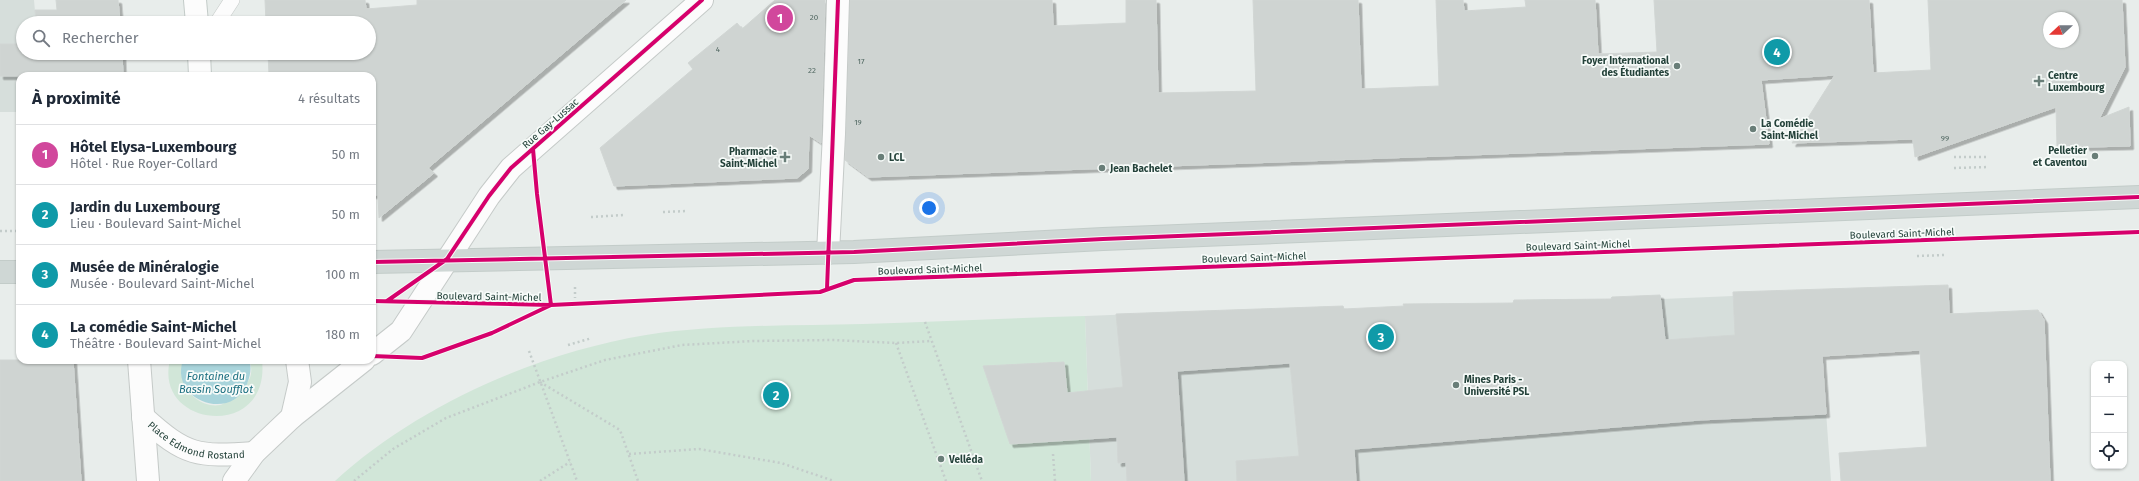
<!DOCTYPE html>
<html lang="fr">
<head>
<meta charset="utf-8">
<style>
  :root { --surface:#fff; --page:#f6f6f7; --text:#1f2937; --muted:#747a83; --line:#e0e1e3; --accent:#697e78 }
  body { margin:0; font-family:"Fira Sans",sans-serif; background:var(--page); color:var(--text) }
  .controls { position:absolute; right:12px; bottom:12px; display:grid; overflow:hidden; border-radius:8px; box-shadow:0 1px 3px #0004 }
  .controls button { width:36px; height:36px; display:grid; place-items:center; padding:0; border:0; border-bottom:1px solid var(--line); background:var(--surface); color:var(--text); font:20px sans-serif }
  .compass { position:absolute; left:2043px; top:12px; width:36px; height:36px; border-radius:50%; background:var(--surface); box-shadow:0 1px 3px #0004; rotate:248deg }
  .you { position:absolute; left:929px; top:208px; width:14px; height:14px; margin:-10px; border:3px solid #fff; border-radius:50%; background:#1a73e8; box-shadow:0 0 0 6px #1a73e833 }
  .badge { display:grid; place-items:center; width:26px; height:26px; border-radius:50%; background:var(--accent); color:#fff; font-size:13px; font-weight:700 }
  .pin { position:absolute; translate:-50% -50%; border:2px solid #fff; box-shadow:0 1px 4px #0006 }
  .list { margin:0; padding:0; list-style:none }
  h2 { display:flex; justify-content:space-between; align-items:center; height:52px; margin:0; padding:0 16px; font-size:17px }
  h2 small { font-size:13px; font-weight:400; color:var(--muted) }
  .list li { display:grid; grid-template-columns:26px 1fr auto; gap:12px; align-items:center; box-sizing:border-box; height:60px; padding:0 16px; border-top:1px solid var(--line) }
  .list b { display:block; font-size:15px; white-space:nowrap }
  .list p { margin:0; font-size:13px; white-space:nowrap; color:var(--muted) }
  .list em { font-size:13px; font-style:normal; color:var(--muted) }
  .icon { flex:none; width:22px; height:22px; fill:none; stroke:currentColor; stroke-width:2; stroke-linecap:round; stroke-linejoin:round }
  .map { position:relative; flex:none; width:2139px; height:481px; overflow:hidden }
  .search { position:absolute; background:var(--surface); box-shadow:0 1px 3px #0004; left:16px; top:16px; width:360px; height:44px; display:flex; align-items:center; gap:10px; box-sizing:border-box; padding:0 14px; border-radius:22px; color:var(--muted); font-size:15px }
  .panel { position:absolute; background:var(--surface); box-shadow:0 1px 3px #0004; left:16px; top:72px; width:360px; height:292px; border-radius:12px }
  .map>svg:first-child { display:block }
  .built { fill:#d6dedb }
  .green { fill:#d1e6d8 }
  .water { fill:#a9d4db }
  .building { fill:#cfd4d2; stroke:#d1d6d4; fill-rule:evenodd; filter:url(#shadow) }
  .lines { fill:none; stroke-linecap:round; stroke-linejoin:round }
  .service-casing { stroke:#c5cac8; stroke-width:16 }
  .minor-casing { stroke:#c5cac8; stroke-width:24 }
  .tertiary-casing { stroke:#c5cac8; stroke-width:24 }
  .secondary-casing { stroke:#c3cbc8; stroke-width:24 }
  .primary-casing { stroke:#c3ccc9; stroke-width:24 }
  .path { stroke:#c3ccca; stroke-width:2.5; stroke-dasharray:2 3; stroke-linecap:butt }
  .service { stroke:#fcfcfc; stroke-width:15 }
  .minor { stroke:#fcfcfc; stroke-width:22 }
  .tertiary { stroke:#fcfcfc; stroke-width:22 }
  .secondary { stroke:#fcfcfc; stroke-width:22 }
  .primary { stroke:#cfd7d5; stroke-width:22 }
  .cycleway-casing { stroke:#f7fbf9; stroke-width:6 }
  .cycleway { stroke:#d6006c; stroke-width:4 }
  .poi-dot { fill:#697e78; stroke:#f7fbf9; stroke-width:1.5 }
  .labels { text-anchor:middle; stroke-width:3.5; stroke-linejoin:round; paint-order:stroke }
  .number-label { font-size:8px; fill:#506761 }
  .poi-label { font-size:10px; font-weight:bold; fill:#24423a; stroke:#f7fbf9; text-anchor:start }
  .street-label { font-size:10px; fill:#24423a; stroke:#f7fbf9 }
  .water-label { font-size:11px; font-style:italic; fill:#1c6f80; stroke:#f7fbf9 }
</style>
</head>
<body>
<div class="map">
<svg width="2139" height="481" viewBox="0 0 2139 481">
  <defs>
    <filter id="shadow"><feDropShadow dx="3.5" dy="3.5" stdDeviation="0" flood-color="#0004"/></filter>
  </defs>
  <rect width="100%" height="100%" fill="#e8edeb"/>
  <!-- built -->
  <path class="built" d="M0,0H34L36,23H23L20,112H0Z
    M1787,291L1822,356L1831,481H1091L1085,316L1343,306L1344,309H1353L1404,307L1403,304L1513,303L1514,300L1611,299V297H1652L1651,295H1660L1662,299L1733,296V292Z"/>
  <!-- green -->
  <path class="green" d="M1085,316L1091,481H335C417,406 537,353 646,335C717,324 792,326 863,324C937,322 1011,318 1085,316Z
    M170,360H183C181,367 183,374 184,381C187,396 205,408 220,405C225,404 229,399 233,396C246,387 256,377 249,360H262C271,441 153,428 170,360Z"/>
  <!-- water -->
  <path class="water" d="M183,360H249C252,368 250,376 247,384C231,423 169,400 183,360Z"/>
  <!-- building -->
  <path class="building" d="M56,0H118L120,23H36L35,10H57Z
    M265,0H365L366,9L417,5V0H626L428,168L434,173L379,218L378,195H372V76H269L268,53H369V23H266Z
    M775,0H825L821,143L809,135L808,169L797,178L614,186L600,148L693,69L688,63L737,23L742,29Z
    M850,0H1052L1053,26L1126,23V0H1156L1158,93L1256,91L1253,0H1358L1361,89L1439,86L1436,0H1463L1464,11L1526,7L1525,0H1595L1598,54L1657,52L1654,0H1869L1873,73L1931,70L1928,0H2122L2125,67L2099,119L2129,107L2130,146L2086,147V145L2057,148L2056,107L1915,157L1913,139L1792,143L1835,75L1761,80L1769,144L868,177L845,160ZM2049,18H2073V42H2049Z
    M0,44H23V53H122L123,76H0Z
    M1948,285L1949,314L2038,310L2044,320L2050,481H1841L1839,453L1927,447L1920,350L1822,356L1826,414L1700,420L1354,449L1356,481H1237L1236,461L1299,456L1290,363L1177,371L1184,481H1127L1126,462L1118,463L1117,437L1010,444L983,366L1064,362L1067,393L1123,387L1116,314L1343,306L1344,309L1404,306L1403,304L1513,303L1514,300L1611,299L1612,297L1660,295L1665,340L1735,335L1733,292Z
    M0,360H73L81,481H0Z"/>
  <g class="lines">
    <!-- service casing -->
    <g class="service-casing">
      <path id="service" d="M217,23L232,0"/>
    </g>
    <!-- minor casing -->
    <g class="minor-casing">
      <path id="minor" d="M828,253L834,134L838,0"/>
    </g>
    <!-- tertiary casing -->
    <g class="tertiary-casing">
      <g id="tertiary">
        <path d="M372,354L401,331L489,196L511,168L702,0"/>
        <path d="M139,360L148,481"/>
        <path id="s1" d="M143,417C186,456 197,457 254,453"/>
        <path d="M292,417L300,382L297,360"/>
        <path d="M234,481L254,453L292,417L364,360"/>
      </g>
    </g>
    <!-- secondary casing -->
    <g class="secondary-casing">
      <path id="secondary" d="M195,0L197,23
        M199,53L200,76"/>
    </g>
    <!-- primary casing -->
    <g class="primary-casing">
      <path id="primary" d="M372,262L854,252L1103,239L2139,197
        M0,272H20"/>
    </g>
    <!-- path -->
    <path class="path" d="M153,53L154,62
      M1954,157H1989
      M1954,168L1989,167
      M663,212L688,211
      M591,217L624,215
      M0,231H20
      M1917,256L1945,255
      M575,287V298
      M925,322L982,481
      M896,343L946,481
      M568,345L592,338
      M529,351L577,481
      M540,382L620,430L638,481
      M629,454L699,449L781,463L834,481
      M1053,454L1055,481
      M354,481L393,449L446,418L540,382L605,360L682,345L753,341L833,340L896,343L931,341
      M540,481L570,462"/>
    <!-- service -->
    <use href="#service" class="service"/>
    <!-- minor -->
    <use href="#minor" class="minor"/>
    <!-- tertiary -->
    <use href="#tertiary" class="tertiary"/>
    <!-- secondary -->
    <use href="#secondary" class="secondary"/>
    <!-- primary -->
    <use href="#primary" class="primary"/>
    <!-- cycleway casing -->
    <g class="cycleway-casing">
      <path id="cycleway" d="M372,262L854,252L1103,239L2139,197
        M827,289L838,0
        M372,301L551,305L820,292L854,280L2139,232
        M387,301L447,259L489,196L511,168L702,0
        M372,356L422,358L492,333L551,305L537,194L533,149"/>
    </g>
    <!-- cycleway -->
    <use href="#cycleway" class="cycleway"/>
  </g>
  <!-- markers -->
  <g class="poi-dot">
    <circle cx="1677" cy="66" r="4"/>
    <path d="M2037 75h4v4h4v4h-4v4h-4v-4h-4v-4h4z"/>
    <circle cx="1753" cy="129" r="4"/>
    <circle cx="2095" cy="156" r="4"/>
    <path d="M783 151h4v4h4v4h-4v4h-4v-4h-4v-4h4z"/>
    <circle cx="881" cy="157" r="4"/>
    <circle cx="1102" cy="168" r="4"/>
    <circle cx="1456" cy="385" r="4"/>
    <circle cx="941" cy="459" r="4"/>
  </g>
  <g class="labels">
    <!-- number labels -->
    <g class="number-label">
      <text x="814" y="20">20</text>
      <text x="718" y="52">4</text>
      <text x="861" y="64">17</text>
      <text x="812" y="73">22</text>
      <text x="858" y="125">19</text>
      <text x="1945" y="141">99</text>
    </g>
    <!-- poi labels -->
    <g class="poi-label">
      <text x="1669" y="64" text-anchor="end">Foyer International<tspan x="1669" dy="12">des Étudiantes</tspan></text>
      <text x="2048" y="79">Centre<tspan x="2048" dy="12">Luxembourg</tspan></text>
      <text x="1761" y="127">La Comédie<tspan x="1761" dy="12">Saint-Michel</tspan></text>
      <text x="2087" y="154" text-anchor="end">Pelletier<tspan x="2087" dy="12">et Caventou</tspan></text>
      <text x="777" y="155" text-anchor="end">Pharmacie<tspan x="777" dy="12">Saint-Michel</tspan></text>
      <text x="889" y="161">LCL</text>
      <text x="1110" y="172">Jean Bachelet</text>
      <text x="1464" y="383">Mines Paris -<tspan x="1464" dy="12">Université PSL</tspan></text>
      <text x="949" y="463">Velléda</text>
    </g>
    <!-- street labels -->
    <g class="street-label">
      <text transform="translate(550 123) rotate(-41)" y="4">Rue Gay-Lussac</text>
      <text transform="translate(1902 233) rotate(-2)" y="4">Boulevard Saint-Michel</text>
      <text transform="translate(1578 245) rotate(-2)" y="4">Boulevard Saint-Michel</text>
      <text transform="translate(1254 257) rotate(-2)" y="4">Boulevard Saint-Michel</text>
      <text transform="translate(930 269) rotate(-2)" y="4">Boulevard Saint-Michel</text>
      <text transform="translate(489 296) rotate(1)" y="4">Boulevard Saint-Michel</text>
      <text dy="4" stroke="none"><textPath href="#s1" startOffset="61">Place Edmond Rostand</textPath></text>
    </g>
    <!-- water labels -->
    <g class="water-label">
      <text x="216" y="380">Fontaine du<tspan x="216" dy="13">Bassin Soufflot</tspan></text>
    </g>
  </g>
</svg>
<div class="controls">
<button>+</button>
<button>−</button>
<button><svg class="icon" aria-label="locate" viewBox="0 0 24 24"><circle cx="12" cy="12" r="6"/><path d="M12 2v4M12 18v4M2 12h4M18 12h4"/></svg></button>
</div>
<svg class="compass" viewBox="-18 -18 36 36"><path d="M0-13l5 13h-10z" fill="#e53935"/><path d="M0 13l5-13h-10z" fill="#747a83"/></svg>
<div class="you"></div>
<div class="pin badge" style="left:780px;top:18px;background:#d1479c">1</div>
<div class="pin badge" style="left:776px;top:395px;background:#0f9aa8">2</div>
<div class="pin badge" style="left:1381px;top:337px;background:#0f9aa8">3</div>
<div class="pin badge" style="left:1777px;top:52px;background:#0f9aa8">4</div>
<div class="search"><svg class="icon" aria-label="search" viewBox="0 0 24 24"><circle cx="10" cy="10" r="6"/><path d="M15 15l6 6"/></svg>Rechercher</div>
<section class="panel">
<h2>À proximité<small>4 résultats</small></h2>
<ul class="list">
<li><span class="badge" style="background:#d1479c">1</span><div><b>Hôtel Elysa-Luxembourg</b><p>Hôtel · Rue Royer-Collard</p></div><em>50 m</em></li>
<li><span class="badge" style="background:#0f9aa8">2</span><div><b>Jardin du Luxembourg</b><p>Lieu · Boulevard Saint-Michel</p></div><em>50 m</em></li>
<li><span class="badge" style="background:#0f9aa8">3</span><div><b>Musée de Minéralogie</b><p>Musée · Boulevard Saint-Michel</p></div><em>100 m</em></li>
<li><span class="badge" style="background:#0f9aa8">4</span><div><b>La comédie Saint-Michel</b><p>Théâtre · Boulevard Saint-Michel</p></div><em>180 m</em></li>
</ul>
</section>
</div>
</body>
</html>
